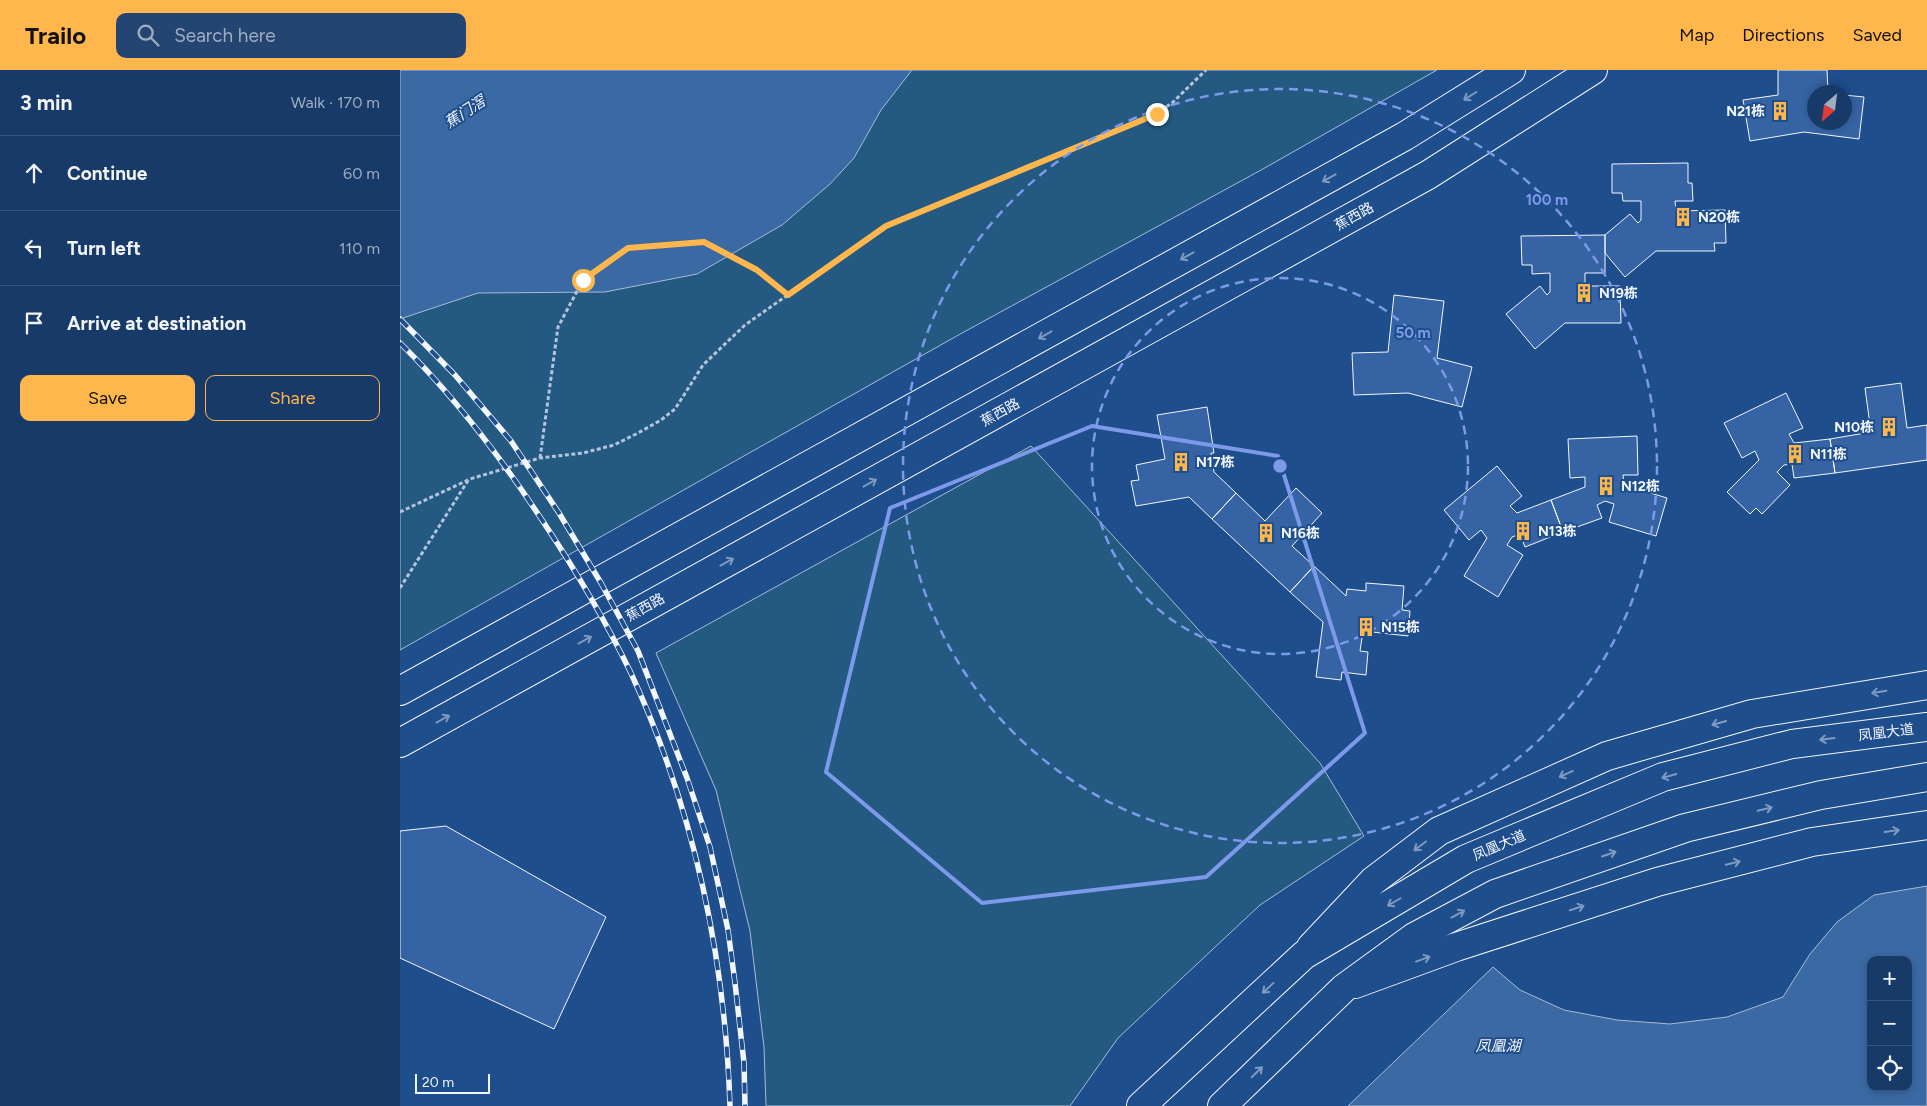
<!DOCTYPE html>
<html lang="en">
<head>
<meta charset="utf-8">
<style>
  :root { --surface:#173a69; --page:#244571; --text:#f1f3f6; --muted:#9eadc0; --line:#36547d; --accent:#ffb74d }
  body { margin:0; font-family:Figtree,"Noto Sans SC",sans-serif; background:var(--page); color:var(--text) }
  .controls { position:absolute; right:15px; bottom:15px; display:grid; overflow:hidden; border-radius:10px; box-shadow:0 2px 8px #0003 }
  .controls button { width:45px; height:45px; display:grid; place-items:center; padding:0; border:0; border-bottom:1px solid var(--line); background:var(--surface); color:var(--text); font:25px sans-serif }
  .compass { position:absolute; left:1407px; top:15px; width:45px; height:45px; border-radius:50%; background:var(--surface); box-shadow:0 2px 8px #0003; rotate:208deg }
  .scale { position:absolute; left:15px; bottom:12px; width:75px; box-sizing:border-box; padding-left:5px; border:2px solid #f2f6ff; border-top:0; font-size:14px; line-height:18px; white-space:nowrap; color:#f2f6ff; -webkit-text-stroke:4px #1f4e8c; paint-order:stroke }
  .stop { position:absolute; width:15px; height:15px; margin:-11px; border:4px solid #ffb74d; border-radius:50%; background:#fff }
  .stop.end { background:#ffb74d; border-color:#fff; box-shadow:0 1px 5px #0008 }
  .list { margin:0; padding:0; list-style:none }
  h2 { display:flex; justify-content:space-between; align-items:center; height:65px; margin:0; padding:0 20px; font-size:21px }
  h2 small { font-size:16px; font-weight:400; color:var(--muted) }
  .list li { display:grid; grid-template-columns:32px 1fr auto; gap:15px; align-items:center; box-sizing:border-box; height:75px; padding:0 20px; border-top:1px solid var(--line) }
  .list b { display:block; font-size:19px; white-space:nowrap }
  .list em { font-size:16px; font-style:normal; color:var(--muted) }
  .actions { display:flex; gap:10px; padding:15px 20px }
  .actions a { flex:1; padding:11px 0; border:1px solid var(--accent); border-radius:10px; text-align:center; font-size:18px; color:var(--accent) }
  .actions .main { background:var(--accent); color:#111 }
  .icon { flex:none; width:28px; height:28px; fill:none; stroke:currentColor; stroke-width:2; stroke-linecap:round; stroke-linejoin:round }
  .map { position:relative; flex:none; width:1527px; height:1036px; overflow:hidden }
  header { display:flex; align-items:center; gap:30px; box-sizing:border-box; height:70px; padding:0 25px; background:var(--accent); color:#111 }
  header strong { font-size:24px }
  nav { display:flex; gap:28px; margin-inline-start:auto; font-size:18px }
  .search { width:350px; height:45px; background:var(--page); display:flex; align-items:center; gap:12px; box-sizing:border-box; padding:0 18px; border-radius:10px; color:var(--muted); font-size:19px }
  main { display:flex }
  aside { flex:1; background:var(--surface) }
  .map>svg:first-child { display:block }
  .green { fill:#245a82; stroke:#a8bbd7 }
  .water { fill:#3b69a3; stroke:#a8bbd7; fill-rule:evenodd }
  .building { fill:#3563a3; stroke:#f2f6ff }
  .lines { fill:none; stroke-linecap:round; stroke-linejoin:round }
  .secondary-casing { stroke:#f2f6ff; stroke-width:30 }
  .primary-casing { stroke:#f2f6ff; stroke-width:30 }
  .path { stroke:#b3c4dc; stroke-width:3; stroke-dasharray:4 2.5; stroke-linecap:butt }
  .secondary { stroke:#1f4e8c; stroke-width:28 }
  .primary { stroke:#1f4e8c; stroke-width:28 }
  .rail-casing { stroke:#f2f6ff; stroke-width:5.5 }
  .rail { stroke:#1f4e8c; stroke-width:4; stroke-dasharray:11; stroke-linecap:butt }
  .oneway { stroke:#7e9ac0 }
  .route { stroke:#ffb74d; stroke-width:6 }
  .marked { fill:none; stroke:#7d9aea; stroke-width:4; stroke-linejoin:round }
  .ring { fill:none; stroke:#7d9aea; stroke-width:2.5; stroke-dasharray:9 6 }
  .labels { text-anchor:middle; stroke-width:4; stroke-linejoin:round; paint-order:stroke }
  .poi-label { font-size:14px; font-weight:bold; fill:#f2f6ff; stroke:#1f4e8c; text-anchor:start }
  .street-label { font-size:14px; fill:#f2f6ff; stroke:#1f4e8c }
  .water-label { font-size:15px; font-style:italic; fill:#f2f6ff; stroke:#1f4e8c }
  .centre { fill:#7d9aea; stroke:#1f4e8c; stroke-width:2.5 }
  .ring-label { font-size:15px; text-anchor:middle; font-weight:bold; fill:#7d9aea; stroke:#1f4e8c; stroke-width:4; stroke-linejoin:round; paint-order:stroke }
</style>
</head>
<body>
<header>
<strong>Trailo</strong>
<div class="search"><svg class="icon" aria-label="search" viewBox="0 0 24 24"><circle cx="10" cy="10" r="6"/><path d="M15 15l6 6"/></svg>Search here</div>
<nav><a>Map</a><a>Directions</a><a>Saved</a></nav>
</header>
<main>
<aside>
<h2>3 min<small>Walk · 170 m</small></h2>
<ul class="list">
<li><svg class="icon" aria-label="ahead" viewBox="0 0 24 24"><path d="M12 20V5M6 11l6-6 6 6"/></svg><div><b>Continue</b></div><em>60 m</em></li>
<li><svg class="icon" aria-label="left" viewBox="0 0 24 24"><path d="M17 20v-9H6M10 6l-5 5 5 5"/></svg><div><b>Turn left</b></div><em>110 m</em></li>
<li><svg class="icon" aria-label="arrive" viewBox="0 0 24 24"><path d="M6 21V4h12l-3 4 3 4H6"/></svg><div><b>Arrive at destination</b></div></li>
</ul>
<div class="actions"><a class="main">Save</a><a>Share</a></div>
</aside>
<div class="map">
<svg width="1527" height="1036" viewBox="0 0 1527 1036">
  <rect width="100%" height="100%" fill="#1f4e8c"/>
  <!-- green -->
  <path class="green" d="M0,0H1037L863,99L562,263L0,580Z
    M631,376L920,693L964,766L860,835L718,968L670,1036H366L364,977L350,861L316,720L256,583Z"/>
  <!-- water -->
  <path class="water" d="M0,0H512L481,40L454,88L430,114L382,155L297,204L205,222L78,223L0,249Z
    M1527,816V1036H948L1093,897L1120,920L1164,940L1217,950L1270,954L1327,947L1383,927L1410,884L1437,852L1474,825ZM1471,890H1508V1017H1471Z"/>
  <!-- building -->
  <path class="building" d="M1378,0H1427L1428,22H1414V52H1444V25L1464,27L1459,69L1404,62L1350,71L1343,30L1378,25Z
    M1288,93V113H1292L1293,131H1275L1276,141L1325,140L1326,173H1314L1315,181H1256L1225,207L1205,183V165L1230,144L1238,153L1241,150V131H1223L1222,123H1212V94Z
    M1205,165V203H1185V216H1220L1221,253H1165L1135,279L1106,244L1140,216L1147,225L1150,222V203L1132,204V195H1122L1121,166Z
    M994,225L1044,231L1037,288L1072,297L1062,337L1008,323L954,325L952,283L988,282Z
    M1501,313L1507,358L1527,355V390L1435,403L1430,369L1471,362L1465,318Z
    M1386,323L1403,358L1389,364L1394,373L1430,369L1435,403L1394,408L1392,394L1384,395L1377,402L1390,415L1362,444L1356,438L1350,444L1327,422L1359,390L1355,381L1342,388L1324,353Z
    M807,337L814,383H811L814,402L836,423L812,449L789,427L736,436L731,411L739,410L736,395L765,389L757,345Z
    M1237,366L1238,405H1223L1224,415L1267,428L1256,466L1209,452L1214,434L1205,431L1197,435L1202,448L1163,462L1151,430L1185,417V407L1170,408L1168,369Z
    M1097,396L1122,426L1110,436L1117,443L1151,430L1163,462L1125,477L1120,464L1112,467L1107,475L1123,485L1098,527L1064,506L1087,468L1081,460L1069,470L1044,440Z
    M896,418L922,443L892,476L914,496L890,522L812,449L836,423L865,451Z
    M914,496L946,526L947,519L966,521V513L1004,516L1002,540L1010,541L1008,566L963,561L960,581L968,582L966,605L942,602L941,610L916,607L923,552L890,522Z
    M46,756L206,847L154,959L0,888V761Z"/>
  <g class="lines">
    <!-- secondary casing -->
    <g class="secondary-casing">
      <path id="secondary" d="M0,621L1005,66L1111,0
        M0,673L1028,105L1193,0
        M911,877L973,811L1039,761L1207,686L1352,644L1527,615
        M955,914L1056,877L1257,812L1412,772L1527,755"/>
    </g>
    <!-- primary casing -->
    <g class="primary-casing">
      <path id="primary" d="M741,1036L904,885L1066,789L1263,707L1392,674L1527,657
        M822,1036L944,918L1014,867L1095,824L1285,758L1421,725L1527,707"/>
    </g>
    <!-- path -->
    <path class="path" d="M140,388L158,257L183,210L228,178L304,172L357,200L388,225
      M0,442L70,409L140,388L183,383L214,375L238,363L261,350L275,339L303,295L345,255L486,156L757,43L772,33L806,0
      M0,518L69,409"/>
    <!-- secondary -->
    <use href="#secondary" class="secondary"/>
    <!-- primary -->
    <use href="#primary" class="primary"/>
    <!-- rail casing -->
    <g class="rail-casing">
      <path id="rail" d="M0,249L55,305L111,371L159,443L201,513L238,581L287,708L310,777L328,860L335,913L344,993L345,1036
        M0,273C55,327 102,389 144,453C176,501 205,550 230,601C293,737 325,886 330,1036"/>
    </g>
    <!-- rail -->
    <use href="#rail" class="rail"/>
  </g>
  <!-- one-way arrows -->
  <defs><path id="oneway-shaft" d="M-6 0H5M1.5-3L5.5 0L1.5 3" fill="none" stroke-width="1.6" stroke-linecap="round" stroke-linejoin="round" transform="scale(1.25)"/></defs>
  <g class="oneway">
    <use href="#oneway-shaft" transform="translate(1070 26) rotate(148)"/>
    <use href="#oneway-shaft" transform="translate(929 108) rotate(151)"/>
    <use href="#oneway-shaft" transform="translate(787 186) rotate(151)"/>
    <use href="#oneway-shaft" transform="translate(645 265) rotate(151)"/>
    <use href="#oneway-shaft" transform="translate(470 413) rotate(-29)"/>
    <use href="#oneway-shaft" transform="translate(327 492) rotate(-29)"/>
    <use href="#oneway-shaft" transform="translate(185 570) rotate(-29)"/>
    <use href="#oneway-shaft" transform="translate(1479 622) rotate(170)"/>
    <use href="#oneway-shaft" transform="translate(43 649) rotate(-29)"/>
    <use href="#oneway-shaft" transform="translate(1319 653) rotate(164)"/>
    <use href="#oneway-shaft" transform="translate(1427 669) rotate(173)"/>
    <use href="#oneway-shaft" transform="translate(1166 704) rotate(156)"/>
    <use href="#oneway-shaft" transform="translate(1269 706) rotate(164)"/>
    <use href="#oneway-shaft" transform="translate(1365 739) rotate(-13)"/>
    <use href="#oneway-shaft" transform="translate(1492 761) rotate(-8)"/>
    <use href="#oneway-shaft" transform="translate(1020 776) rotate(143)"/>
    <use href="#oneway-shaft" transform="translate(1209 784) rotate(-19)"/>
    <use href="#oneway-shaft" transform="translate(1333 793) rotate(-14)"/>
    <use href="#oneway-shaft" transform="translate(994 832) rotate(150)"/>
    <use href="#oneway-shaft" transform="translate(1177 838) rotate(-18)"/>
    <use href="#oneway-shaft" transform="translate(1058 844) rotate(-28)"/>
    <use href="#oneway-shaft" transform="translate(1023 889) rotate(-20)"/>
    <use href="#oneway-shaft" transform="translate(868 918) rotate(137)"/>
    <use href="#oneway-shaft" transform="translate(857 1002) rotate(-44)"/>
  </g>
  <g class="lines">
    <!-- route -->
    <path class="route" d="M183,210L228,178L304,172L357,200L388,225L486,156L757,44"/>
  </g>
  <!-- marked area -->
  <path class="marked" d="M692,356L878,386L965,663L806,807L582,833L426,702L490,438Z"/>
  <!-- distance rings -->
  <g class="ring">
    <circle cx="880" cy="396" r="188"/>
    <circle cx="880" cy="396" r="377"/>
  </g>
  <!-- icons -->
  <defs>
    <g id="building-bare" transform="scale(1.5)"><path d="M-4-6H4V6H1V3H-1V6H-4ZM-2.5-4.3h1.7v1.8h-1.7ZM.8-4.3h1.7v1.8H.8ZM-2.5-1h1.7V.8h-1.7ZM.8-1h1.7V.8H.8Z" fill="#ffb74d" stroke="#1f4e8c" stroke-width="2.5" paint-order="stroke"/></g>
  </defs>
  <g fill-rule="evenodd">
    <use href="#building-bare" x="1380" y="41"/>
    <use href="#building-bare" x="1283" y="147"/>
    <use href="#building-bare" x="1184" y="223"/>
    <use href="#building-bare" x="1489" y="357"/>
    <use href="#building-bare" x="1395" y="384"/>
    <use href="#building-bare" x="781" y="392"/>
    <use href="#building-bare" x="1206" y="416"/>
    <use href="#building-bare" x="1123" y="461"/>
    <use href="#building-bare" x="866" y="463"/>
    <use href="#building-bare" x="966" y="557"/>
  </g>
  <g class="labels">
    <!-- poi labels -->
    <g class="poi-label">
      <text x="1365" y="46" text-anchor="end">N21栋</text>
      <text x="1298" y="152">N20栋</text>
      <text x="1199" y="228">N19栋</text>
      <text x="1474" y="362" text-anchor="end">N10栋</text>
      <text x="1410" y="389">N11栋</text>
      <text x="796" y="397">N17栋</text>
      <text x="1221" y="421">N12栋</text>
      <text x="1138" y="466">N13栋</text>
      <text x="881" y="468">N16栋</text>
      <text x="981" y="562">N15栋</text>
    </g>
    <!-- street labels -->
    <g class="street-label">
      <text transform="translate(954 146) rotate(-29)" y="5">蕉西路</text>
      <text transform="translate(600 342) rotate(-29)" y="5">蕉西路</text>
      <text transform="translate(245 537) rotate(-29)" y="5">蕉西路</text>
      <text transform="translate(1486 662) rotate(-7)" y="5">凤凰大道</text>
      <text transform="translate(1099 775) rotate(-23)" y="5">凤凰大道</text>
    </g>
    <!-- water labels -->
    <g class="water-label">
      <text transform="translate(65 42) rotate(-33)" y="5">蕉门滘</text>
      <text x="1098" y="981">凤凰湖</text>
    </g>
  </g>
  <circle cx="880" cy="396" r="8" class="centre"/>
  <g class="ring-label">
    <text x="1147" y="135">100 m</text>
    <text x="1013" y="268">50 m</text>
  </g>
</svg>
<div class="controls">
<button>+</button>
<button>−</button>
<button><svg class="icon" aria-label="locate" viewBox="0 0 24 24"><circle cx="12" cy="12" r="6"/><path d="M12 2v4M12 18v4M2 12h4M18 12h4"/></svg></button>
</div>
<svg class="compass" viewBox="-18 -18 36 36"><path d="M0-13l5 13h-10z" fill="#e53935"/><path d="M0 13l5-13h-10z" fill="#9eadc0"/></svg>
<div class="scale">20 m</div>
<div class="stop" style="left:183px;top:210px"></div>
<div class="stop end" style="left:757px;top:44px"></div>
</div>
</main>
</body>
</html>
